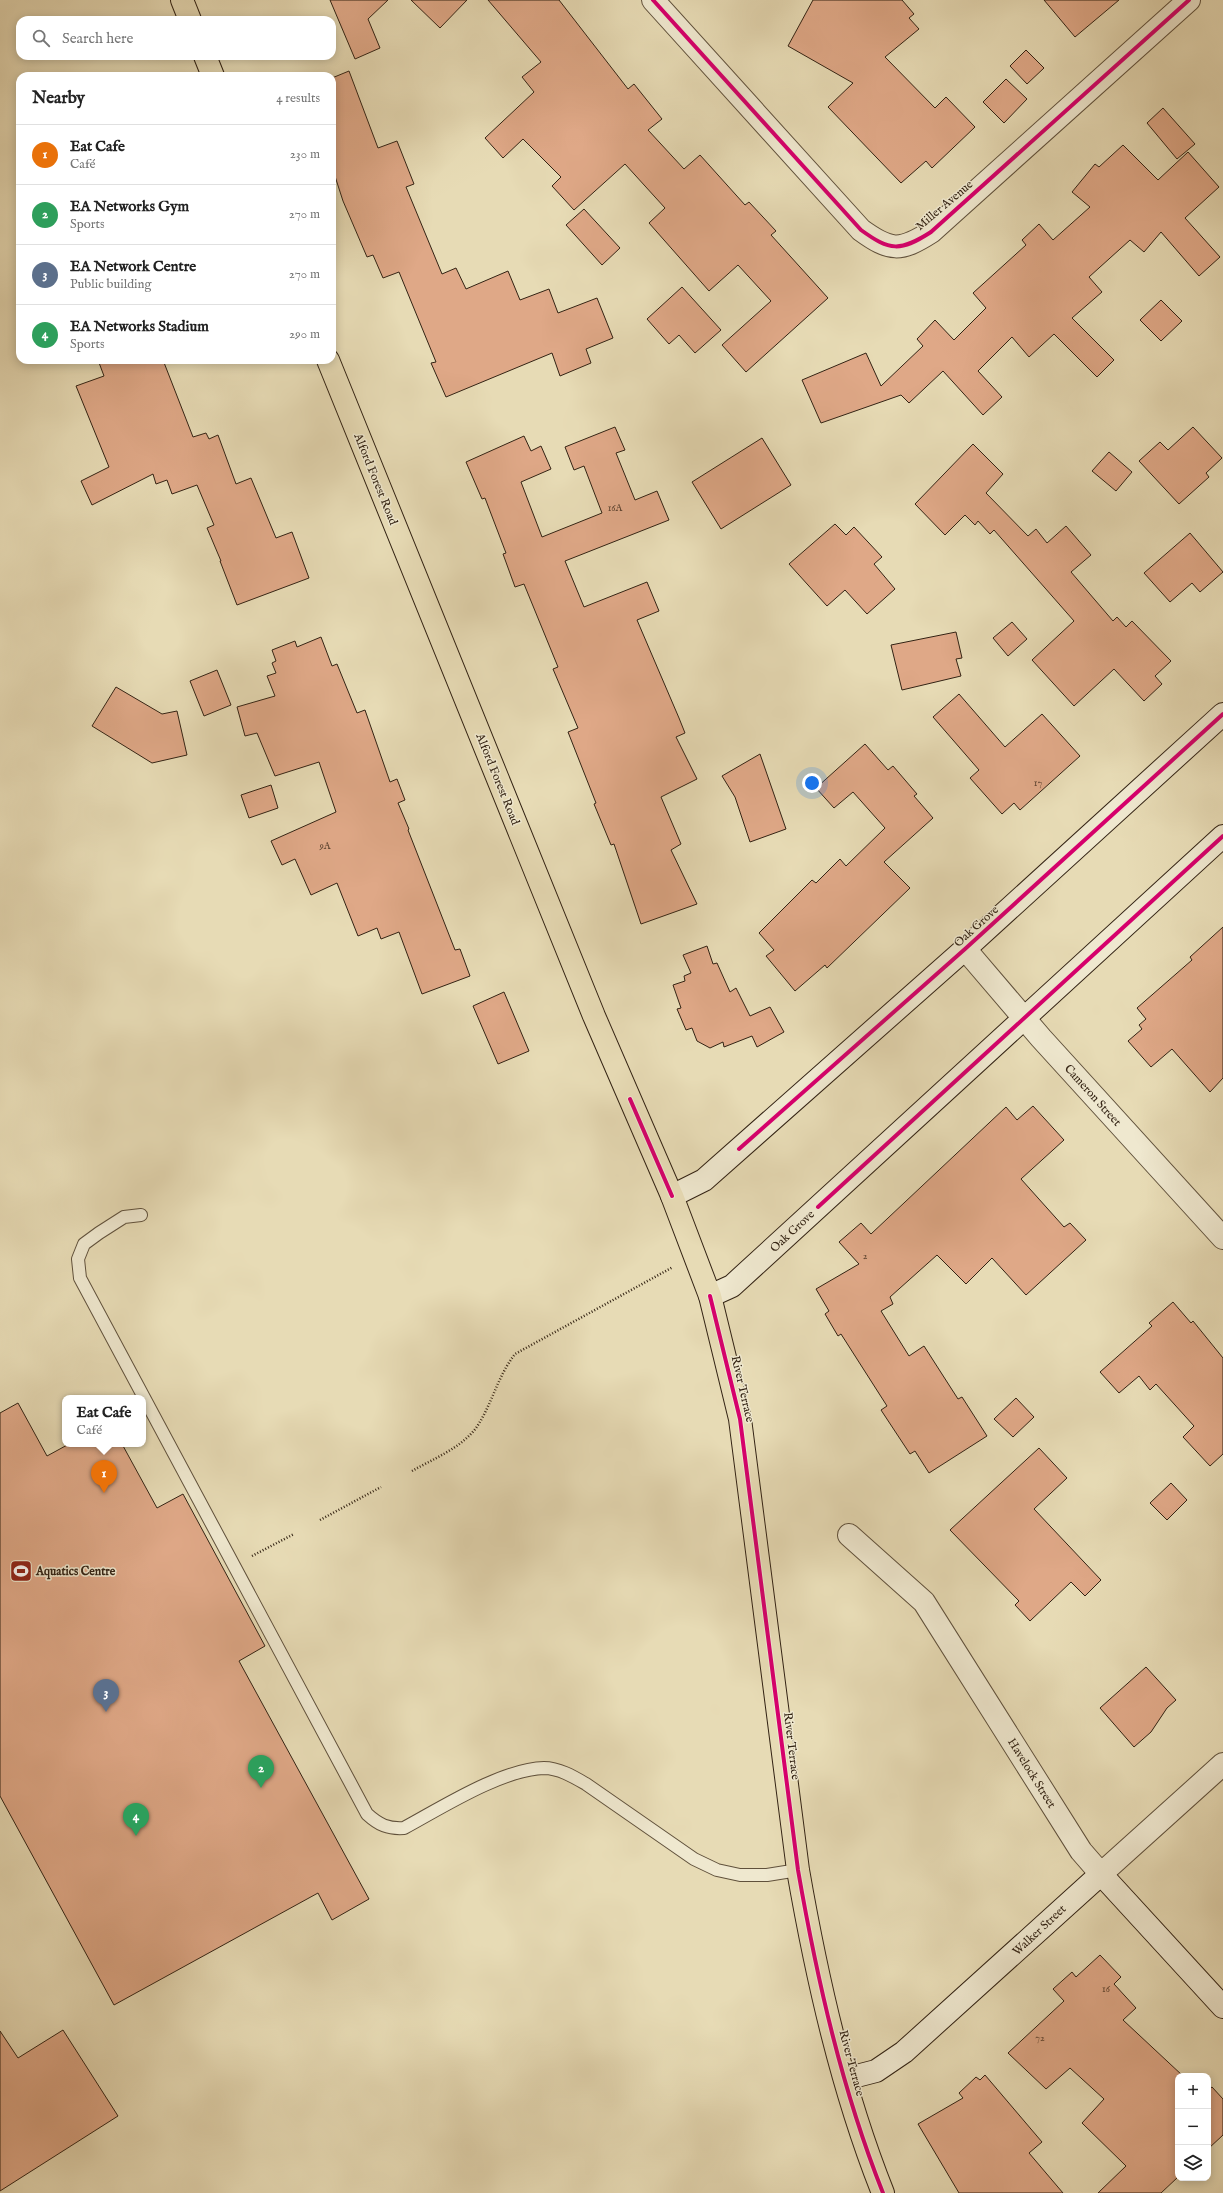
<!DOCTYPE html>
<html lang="en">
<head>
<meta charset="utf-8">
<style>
  :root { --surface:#fff; --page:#f2f2f2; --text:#222; --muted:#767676; --line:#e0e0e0; --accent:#b45309 }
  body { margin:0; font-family:"IM FELL English",serif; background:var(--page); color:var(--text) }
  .controls { position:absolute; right:12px; bottom:12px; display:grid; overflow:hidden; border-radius:8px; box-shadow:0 2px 10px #0003 }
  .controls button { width:36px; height:36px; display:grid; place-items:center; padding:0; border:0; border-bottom:1px solid var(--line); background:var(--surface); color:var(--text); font:20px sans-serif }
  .you { position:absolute; left:812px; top:783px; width:14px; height:14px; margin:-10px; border:3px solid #fff; border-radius:50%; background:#1a73e8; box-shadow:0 0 0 6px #1a73e833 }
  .badge { display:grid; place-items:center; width:26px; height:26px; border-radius:50%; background:var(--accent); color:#fff; font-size:13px; font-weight:700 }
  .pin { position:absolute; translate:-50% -33px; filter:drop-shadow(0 1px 2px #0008) }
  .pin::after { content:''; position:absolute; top:21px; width:14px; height:12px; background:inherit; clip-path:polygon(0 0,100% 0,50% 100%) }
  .popup { position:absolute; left:62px; top:1395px; width:84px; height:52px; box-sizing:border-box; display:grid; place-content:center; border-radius:8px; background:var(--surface); filter:drop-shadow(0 1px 3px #0005); font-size:13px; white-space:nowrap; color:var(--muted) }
  .popup b { font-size:15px; color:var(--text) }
  .popup::after { content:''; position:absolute; left:50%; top:100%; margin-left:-8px; border:8px solid transparent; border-top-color:var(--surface) }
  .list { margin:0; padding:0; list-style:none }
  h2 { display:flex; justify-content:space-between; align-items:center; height:52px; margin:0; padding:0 16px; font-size:17px }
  h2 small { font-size:13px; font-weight:400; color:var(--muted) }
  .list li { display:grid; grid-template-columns:26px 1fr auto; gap:12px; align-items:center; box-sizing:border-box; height:60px; padding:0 16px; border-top:1px solid var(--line) }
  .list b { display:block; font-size:15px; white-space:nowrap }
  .list p { margin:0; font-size:13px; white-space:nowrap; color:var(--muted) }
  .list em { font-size:13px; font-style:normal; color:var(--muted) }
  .icon { flex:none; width:22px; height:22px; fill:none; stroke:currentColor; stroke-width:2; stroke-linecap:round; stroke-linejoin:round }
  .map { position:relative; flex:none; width:1223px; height:2193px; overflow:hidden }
  .search { position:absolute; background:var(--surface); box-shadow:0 2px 10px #0003; left:16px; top:16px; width:320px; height:44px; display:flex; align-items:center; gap:10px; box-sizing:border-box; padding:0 14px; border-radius:12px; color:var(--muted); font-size:15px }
  .panel { position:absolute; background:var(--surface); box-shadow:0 2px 10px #0003; left:16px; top:72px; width:320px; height:292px; border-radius:12px }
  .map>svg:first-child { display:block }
  .building { fill:#dfa887; stroke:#332314 }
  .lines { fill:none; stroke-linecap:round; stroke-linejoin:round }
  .lane-casing { stroke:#60513c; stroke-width:14 }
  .street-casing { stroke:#60513c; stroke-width:24 }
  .secondary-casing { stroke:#332314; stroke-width:24 }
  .primary-casing { stroke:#332314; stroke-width:24 }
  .path { stroke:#332314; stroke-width:2.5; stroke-dasharray:1 2; stroke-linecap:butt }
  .lane { stroke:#efe8cf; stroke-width:12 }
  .street { stroke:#efe8cf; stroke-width:22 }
  .secondary { stroke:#efe8cf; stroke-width:22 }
  .primary { stroke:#e7dbb5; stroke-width:22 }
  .cycleway-casing { stroke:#efe8cf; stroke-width:6 }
  .cycleway { stroke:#d6006c; stroke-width:4 }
  .labels { text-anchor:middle; stroke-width:3; stroke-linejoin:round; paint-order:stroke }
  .number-label { font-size:10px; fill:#5e4431 }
  .street-label { font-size:12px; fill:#332314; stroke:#efe8cf }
  .poi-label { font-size:12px; font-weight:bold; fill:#332314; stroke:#efe8cf; text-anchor:start }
</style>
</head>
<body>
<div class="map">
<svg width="1223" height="2193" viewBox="0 0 1223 2193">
  <rect width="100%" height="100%" fill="#e7dbb5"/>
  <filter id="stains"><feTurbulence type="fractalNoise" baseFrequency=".005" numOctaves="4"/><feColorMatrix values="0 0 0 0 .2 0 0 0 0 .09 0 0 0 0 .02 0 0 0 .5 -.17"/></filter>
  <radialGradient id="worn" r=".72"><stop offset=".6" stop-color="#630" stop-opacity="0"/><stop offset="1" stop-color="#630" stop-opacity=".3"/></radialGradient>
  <!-- building -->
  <path class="building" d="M330,0H388L368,19L380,48L355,59Z
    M411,0H467L440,28Z
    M488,0H559L628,89L634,84L662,119L648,130L684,169L700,155L745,205L749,202L776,231L771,235L828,298L746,372L722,345L771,301L738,265L709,291L649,223L665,208L625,164L574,210L552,186L561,177L523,139L503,158L485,138L534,92L522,77L541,62Z
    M813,0H902L914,14L909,18L919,29L885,57L935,108L946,97L975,127L932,168L926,161L901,183L828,107L853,83L788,46Z
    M1044,0H1119L1075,37Z
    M1026,50L1044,68L1027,84L1010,66Z
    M349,71L378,148L397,141L414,184L406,187L442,274L456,268L466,289L508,271L520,300L549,289L558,313L597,298L613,338L586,349L591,363L560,376L552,353L446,397L431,363L436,362L399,272L383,278L373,255L367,257L343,201L332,167V78Z
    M1006,79L1027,99L1004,123L983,102Z
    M1163,108L1195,144L1177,159L1147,123Z
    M1123,145L1158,180L1188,152L1219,187L1185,218L1220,257L1199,276L1161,232L1144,252L1130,240L1089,277L1102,292L1072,318L1114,360L1097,377L1054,334L1029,357L1012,337L978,371L1002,397L983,415L943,371L909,403L901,395L821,423L802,380L866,353L881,386L923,346L917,339L935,320L954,340L986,308L973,293L1026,245L1022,240L1039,224L1053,240L1090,207L1072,192L1095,164L1099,167Z
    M584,209L620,248L602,265L566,225Z
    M682,287L721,330L695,353L679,335L669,344L647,319Z
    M1161,300L1182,321L1161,341L1140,320Z
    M98,360H163L193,437L206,433L209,439L218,435L236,484L251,478L276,538L292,532L309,578L237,605L220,561H221L207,528L214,525L197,485L172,494L167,480L156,484L153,474L92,505L81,481L109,467L76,386L104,376Z
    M615,427L625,450L616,453L635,500L657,491L669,520L565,561L584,607L647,582L659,611L637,620L679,718L685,733L676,737L697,779L661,797L681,844L671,850L697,904L641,924L614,844L611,845L594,804L596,803L568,732L578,728L553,669L558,667L524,584L515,587L503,554L506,553L485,498L482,499L466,462L524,436L531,451L541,446L551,469L521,482L542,537L602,513L584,466L574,470L565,447Z
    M1193,427L1222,458L1206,473L1209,477L1179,504L1139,461L1160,442L1168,450Z
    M762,438L791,485L721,529L692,482Z
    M973,444L1003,474L986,493L1028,536L1036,529L1047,543L1066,526L1091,555L1071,572L1113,621L1117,617L1126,627L1132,621L1171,661L1155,676L1162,684L1144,701L1114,669L1074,706L1032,660L1074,621L994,530L990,534L978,521L975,525L965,515L945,535L915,504Z
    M1109,452L1132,472L1116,491L1092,471Z
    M835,524L846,535L854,527L882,557L874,564L895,589L867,614L845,590L827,606L789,564Z
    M1190,533L1223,572L1200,592L1192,583L1170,602L1144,573Z
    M1012,622L1027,639L1008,656L993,638Z
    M956,632L962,658L956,659L961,676L902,690L891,645Z
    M321,637L332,666L337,664L357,713L365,710L390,782L397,779L405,800L398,803L409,829L408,830L455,950L460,949L470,976L422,994L399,932L381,939L377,928L358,936L337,883L311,895L295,859L282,865L271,841L336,812L319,762L275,776L257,733L245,736L237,707L275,696L267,676L276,673L272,663L276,661L272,650L295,641L297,647Z
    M217,670L231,705L204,716L190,681Z
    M116,687L162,714L177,711L187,755L152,763L92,726Z
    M959,694L1005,747L1042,714L1080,756L1020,810L1014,803L1002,814L970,778L979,770L933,717Z
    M865,744L888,770L893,766L917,794L914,796L933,818L884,862L910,888L827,968L825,965L795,991L766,956L774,950L759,933L812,880L816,883L840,859L846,866L885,828L853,792L834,808L816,788Z
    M760,754L786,829L750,842L735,797L722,776Z
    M271,785L278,808L249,818L241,795Z
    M1223,927V1078L1210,1092L1172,1049L1151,1067L1128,1041L1142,1029L1139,1025L1146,1019L1137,1008L1192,960L1190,957Z
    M707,946L713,964L717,963L730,992L736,988L750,1016L770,1007L784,1032L757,1047L752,1036L724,1047L723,1042L710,1048L697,1041L692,1028L686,1030L677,1009L681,1008L673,985L685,981L684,976L691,973L683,955Z
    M504,992L529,1051L498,1064L473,1006Z
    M1033,1106L1064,1140L1021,1179L1064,1227L1070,1223L1086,1240L1026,1295L992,1258L966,1284L937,1255L890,1297L893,1304L881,1311L909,1356L924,1346L958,1399L962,1397L987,1436L929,1473L915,1451L910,1454L881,1410L887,1406L841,1334L838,1336L825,1314L829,1311L816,1289L859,1264L839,1242L861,1223L871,1234L1006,1107L1017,1120Z
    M1173,1302L1191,1323L1193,1321L1223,1358V1454L1210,1466L1183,1437L1194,1426L1156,1384L1150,1390L1139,1376L1119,1393L1100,1372L1152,1326L1149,1323Z
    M1016,1398L1034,1417L1013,1437L994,1419Z
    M18,1403L47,1456L69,1444H122L157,1508L183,1494L265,1646L239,1661L369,1899L332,1920L318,1893L114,2005L0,1796V1413Z
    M1039,1448L1067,1478L1034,1509L1101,1580L1085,1596L1071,1582L1030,1621L1015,1605L1019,1601L950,1530Z
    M1171,1483L1187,1500L1167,1520L1150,1503Z
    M1146,1667L1176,1700L1167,1708L1151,1732L1134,1747L1100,1708Z
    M1100,1955L1121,1977L1114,1984L1136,2008L1123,2020L1183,2076H1178V2177L1161,2193H1098L1126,2166L1082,2123L1104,2099L1070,2068L1046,2089L1008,2053L1064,2001L1053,1989L1072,1972L1076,1977Z
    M63,2030L118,2116L0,2191V2031L18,2058Z
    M985,2075L1042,2142L1029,2153L1063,2193H959L918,2124L963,2098L959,2093L976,2077L980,2080Z
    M1212,2087L1223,2099V2135L1208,2149V2090Z"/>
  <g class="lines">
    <!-- lane casing -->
    <g class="lane-casing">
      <path id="lane" d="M141,1215L124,1217L99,1233L84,1244L78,1259L80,1278L367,1814C379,1825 388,1829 404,1828C441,1808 502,1769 544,1768C559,1768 574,1777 586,1784L694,1859L717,1870L740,1875H767L798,1870"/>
    </g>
    <!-- street casing -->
    <g class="street-casing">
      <path id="street" d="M653,0L861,230C890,251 900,252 931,232L1189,0
        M965,949L1041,1038L1223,1238
        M849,1535L924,1602L1081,1851L1101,1874L1223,1764"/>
    </g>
    <!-- secondary casing -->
    <g class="secondary-casing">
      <path id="secondary" d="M672,1196L704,1180L965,949L1223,714
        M710,1296L732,1286L1223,836
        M845,2079L876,2071L904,2052L1101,1874L1223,2007"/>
    </g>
    <!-- primary casing -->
    <g class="primary-casing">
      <path id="primary" d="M182,0L190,20
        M205,56L213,76
        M328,360L594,1016L672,1196L710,1296L740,1419L798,1870C817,1979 842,2090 883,2193"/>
    </g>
    <!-- path -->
    <path class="path" d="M412,1471C433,1459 461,1448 476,1428C492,1405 497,1377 515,1354L673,1267
      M320,1520L381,1487
      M252,1556L294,1534"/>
    <!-- lane -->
    <use href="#lane" class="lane"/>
    <!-- street -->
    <use href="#street" class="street"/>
    <!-- secondary -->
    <use href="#secondary" class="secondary"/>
    <!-- primary -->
    <use href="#primary" class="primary"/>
    <!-- cycleway casing -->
    <g class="cycleway-casing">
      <path id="cycleway" d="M653,0L861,230C890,251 900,252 931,232L1189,0
        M630,1099L672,1196
        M739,1149L965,949L1223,714
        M818,1207L1223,836
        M710,1296L740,1419L798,1870C817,1979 842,2090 883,2193"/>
    </g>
    <!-- cycleway -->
    <use href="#cycleway" class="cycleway"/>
  </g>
  <!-- icons -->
  <defs>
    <g id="stadium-square" transform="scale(1.15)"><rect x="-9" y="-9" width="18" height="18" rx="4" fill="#8f2418" stroke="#efe8cf"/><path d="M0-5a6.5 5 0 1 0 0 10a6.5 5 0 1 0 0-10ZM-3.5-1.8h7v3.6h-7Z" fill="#fff"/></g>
  </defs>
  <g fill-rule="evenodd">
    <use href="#stadium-square" x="21" y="1571"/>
  </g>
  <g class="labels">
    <!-- number labels -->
    <g class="number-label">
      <text x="615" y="511">16A</text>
      <text x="1038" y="786">17</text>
      <text x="325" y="849">9A</text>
      <text x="865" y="1259">2</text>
      <text x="1106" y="1992">16</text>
      <text x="1040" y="2041">72</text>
    </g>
    <!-- street labels -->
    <g class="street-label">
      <text transform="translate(944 205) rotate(-40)" y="4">Miller Avenue</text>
      <text transform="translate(376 479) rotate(68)" y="4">Alford Forest Road</text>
      <text transform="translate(498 779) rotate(68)" y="4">Alford Forest Road</text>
      <text transform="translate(976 926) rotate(-42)" y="4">Oak Grove</text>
      <text transform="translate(1093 1095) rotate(48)" y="4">Cameron Street</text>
      <text transform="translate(792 1231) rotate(-43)" y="4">Oak Grove</text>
      <text transform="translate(743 1389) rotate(77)" y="4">River Terrace</text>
      <text transform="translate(792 1746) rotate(83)" y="4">River Terrace</text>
      <text transform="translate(1032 1773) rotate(58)" y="4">Havelock Street</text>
      <text transform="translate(1039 1930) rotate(-43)" y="4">Walker Street</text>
      <text transform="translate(852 2063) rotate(75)" y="4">River Terrace</text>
    </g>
    <!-- poi labels -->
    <g class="poi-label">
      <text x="36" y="1575">Aquatics Centre</text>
    </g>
  </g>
  <rect width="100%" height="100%" filter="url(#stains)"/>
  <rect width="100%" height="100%" fill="url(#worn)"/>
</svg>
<div class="controls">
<button>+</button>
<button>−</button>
<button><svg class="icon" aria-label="layers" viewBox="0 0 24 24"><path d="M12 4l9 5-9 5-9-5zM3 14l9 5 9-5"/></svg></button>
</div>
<div class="you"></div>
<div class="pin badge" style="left:104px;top:1493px;background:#e8710a">1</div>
<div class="popup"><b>Eat Cafe</b>Café</div>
<div class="pin badge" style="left:261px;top:1788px;background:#2e9e5b">2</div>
<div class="pin badge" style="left:106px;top:1712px;background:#5c6f8a">3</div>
<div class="pin badge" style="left:136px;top:1836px;background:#2e9e5b">4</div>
<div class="search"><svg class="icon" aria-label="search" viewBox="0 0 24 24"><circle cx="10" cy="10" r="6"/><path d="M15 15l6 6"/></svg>Search here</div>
<section class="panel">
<h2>Nearby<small>4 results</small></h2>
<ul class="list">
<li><span class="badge" style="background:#e8710a">1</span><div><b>Eat Cafe</b><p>Café</p></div><em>230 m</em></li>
<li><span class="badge" style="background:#2e9e5b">2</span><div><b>EA Networks Gym</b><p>Sports</p></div><em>270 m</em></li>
<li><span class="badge" style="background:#5c6f8a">3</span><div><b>EA Network Centre</b><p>Public building</p></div><em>270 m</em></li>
<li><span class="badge" style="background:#2e9e5b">4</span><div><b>EA Networks Stadium</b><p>Sports</p></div><em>290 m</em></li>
</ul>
</section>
</div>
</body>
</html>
